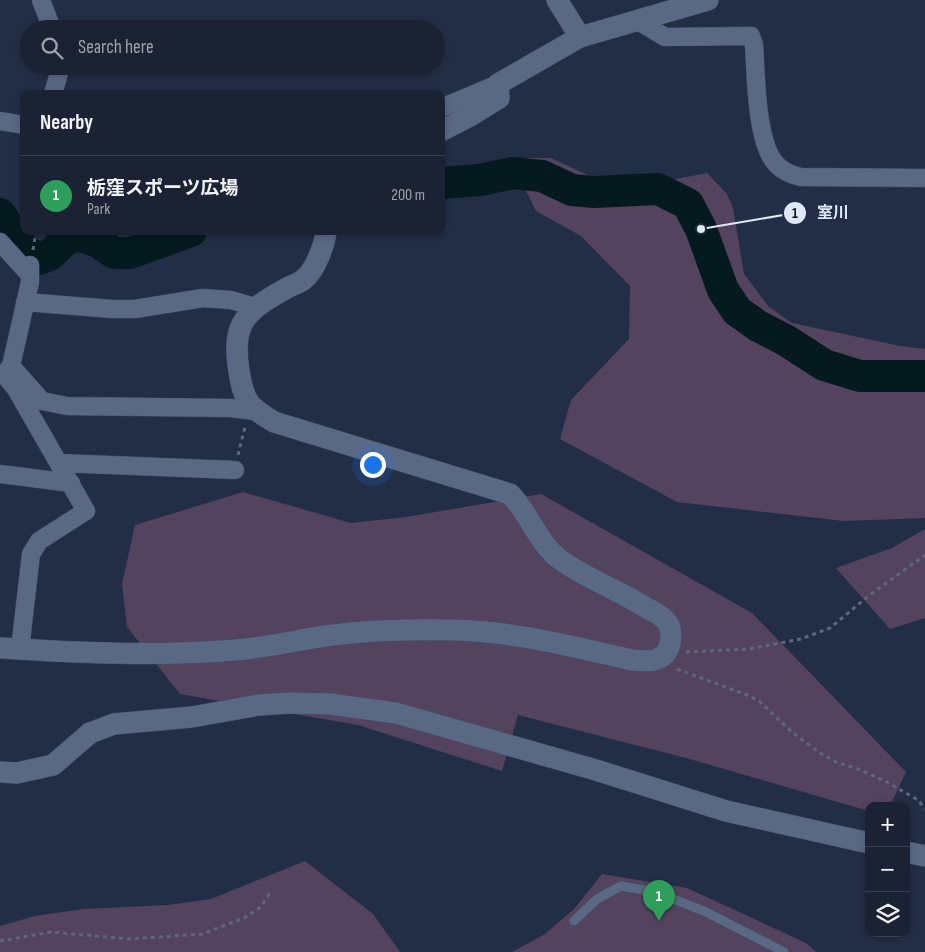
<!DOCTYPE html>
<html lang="en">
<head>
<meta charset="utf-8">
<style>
  :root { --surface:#1a2234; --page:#232a3c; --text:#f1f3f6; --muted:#9fa4ac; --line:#383f4f; --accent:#b45309 }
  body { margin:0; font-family:"Sofia Sans Condensed","Noto Sans JP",sans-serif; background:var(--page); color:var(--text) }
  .controls { position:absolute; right:15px; bottom:15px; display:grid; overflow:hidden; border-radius:10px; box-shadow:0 2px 8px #0003 }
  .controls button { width:45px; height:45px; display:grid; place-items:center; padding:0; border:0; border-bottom:1px solid var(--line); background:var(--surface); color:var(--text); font:25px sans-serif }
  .you { position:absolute; left:372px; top:464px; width:18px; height:18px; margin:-12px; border:4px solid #fff; border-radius:50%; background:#1a73e8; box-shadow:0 0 0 8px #1a73e833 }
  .badge { display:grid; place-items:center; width:32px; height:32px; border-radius:50%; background:var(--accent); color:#fff; font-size:16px; font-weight:700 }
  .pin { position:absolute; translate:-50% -41px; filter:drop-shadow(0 1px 2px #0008) }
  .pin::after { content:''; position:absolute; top:26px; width:18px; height:15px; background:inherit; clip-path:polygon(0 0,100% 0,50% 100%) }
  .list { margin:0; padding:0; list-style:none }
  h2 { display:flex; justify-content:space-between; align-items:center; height:65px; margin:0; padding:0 20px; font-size:21px }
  h2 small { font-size:16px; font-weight:400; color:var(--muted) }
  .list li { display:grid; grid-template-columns:32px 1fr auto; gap:15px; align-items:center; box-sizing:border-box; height:80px; padding:0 20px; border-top:1px solid var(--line) }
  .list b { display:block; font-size:19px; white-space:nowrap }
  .list p { margin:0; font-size:16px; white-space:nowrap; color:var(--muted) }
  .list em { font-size:16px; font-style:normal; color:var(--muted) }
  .icon { flex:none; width:28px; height:28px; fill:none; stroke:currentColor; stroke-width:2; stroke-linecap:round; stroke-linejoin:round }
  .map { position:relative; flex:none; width:925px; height:952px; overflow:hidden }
  .search { position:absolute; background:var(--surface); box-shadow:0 2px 8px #0003; left:20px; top:20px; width:425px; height:55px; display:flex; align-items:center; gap:12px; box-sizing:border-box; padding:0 18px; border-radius:28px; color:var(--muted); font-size:19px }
  .panel { position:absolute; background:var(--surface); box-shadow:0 2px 8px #0003; left:20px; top:90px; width:425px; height:145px; border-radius:10px }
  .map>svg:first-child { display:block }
  .green { fill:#54435f }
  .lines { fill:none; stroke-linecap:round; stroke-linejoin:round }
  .river { stroke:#051a1f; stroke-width:32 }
  .service-casing { stroke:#424d60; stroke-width:10 }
  .minor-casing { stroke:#424d60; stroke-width:19 }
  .tertiary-casing { stroke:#424d60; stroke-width:22 }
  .path { stroke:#5d687d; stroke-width:3; stroke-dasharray:4 4; stroke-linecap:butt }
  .service { stroke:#5a6983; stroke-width:9 }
  .minor { stroke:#5a6983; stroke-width:18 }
  .tertiary { stroke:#5a6983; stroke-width:21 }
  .leader { fill:none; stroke:#e0e8f7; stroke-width:2 }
  .callout-dot { fill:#e0e8f7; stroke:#222e45; stroke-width:2 }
  .mark-label { font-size:15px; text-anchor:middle; font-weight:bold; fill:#111 }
  .callout-label { font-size:16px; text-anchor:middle; font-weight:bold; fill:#e0e8f7; stroke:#222e45; stroke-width:5; stroke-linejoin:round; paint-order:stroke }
</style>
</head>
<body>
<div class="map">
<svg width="925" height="952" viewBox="0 0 925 952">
  <rect width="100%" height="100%" fill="#222e45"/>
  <!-- green -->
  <path class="green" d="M510,158H551L592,177L671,180L707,173L727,194L733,208L744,274L769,307L792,323L900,346L925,349V518L844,521L677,502L560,439L571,400L629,339L630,286L581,236L536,211Z
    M243,492L351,523L406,517L541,494L752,613L906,772L890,806H869V811L686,758L518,715L502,771L358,725L180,694L127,627L122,584L135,525Z
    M925,529V618L890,629L836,568L892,548Z
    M305,861L373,914L400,952H0V926L35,916L84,909L168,905L211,899Z
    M602,874L687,888L806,943L816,952H512L545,934L574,909Z"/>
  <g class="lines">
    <!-- river -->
    <path class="river" d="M441,183L480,180L513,173L542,176L572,190L594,192L658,189L688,204L701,229L723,290L737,311L758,326L787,341L824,365L860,376H925
      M0,214L24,250L39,259L50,255L65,240L78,235L98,242L114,253H130L191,231"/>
    <!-- service casing -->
    <g class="service-casing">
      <path id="service" d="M574,921L597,899L621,886L656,892L706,912L784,952"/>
    </g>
    <!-- minor casing -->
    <g class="minor-casing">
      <path id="minor" d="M41,0L52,29
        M638,21L665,37L751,36L754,45C756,74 756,145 777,165C784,172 791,175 801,177L925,178
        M53,94L61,66
        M441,108L498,84
        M0,121L24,125
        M0,242L30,275
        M25,302L112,309H135L203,298L231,300L255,307
        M12,367L42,401L67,406L231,408L255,411
        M60,463L235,470
        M0,474L71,483
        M20,649L31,554L39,541L86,511L16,389L4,374L11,366L30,282V265"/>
    </g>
    <!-- tertiary casing -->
    <g class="tertiary-casing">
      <path id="tertiary" d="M557,0L580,37
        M441,131L470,116L499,98L498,84L580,37L708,0
        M0,648C81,653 166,657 246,649C273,646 299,640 325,636C367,630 410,629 453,630C514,631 574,647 632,660C644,661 656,663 665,654C672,646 673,630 667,622C662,615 652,611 645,607C617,589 584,578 558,558C537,541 529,513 510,494L274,422C248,406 244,402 239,371C231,322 246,311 287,288C293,285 300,283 304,279C315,271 325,244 326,231
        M0,772L17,773L53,765L90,733L114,724L192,717L259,705L290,703L330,704L396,713L596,770L726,811L869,843
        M906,852L925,856"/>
    </g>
    <!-- path -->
    <path class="path" d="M33,250L36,231
      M238,455L245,427
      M686,652L749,649L801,639L830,628L871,594L925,555
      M677,669L747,695L759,701L793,733L820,753L836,762L858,769L885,781L918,800L925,809
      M0,941L51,932L129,939L202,934L244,918L261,907L271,891"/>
    <!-- service -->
    <use href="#service" class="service"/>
    <!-- minor -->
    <use href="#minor" class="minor"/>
    <!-- tertiary -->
    <use href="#tertiary" class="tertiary"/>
  </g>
  <!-- callouts -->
  <path class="leader" d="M701 229L795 213"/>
  <g class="callout-dot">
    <circle cx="701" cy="229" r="5"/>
    <circle cx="795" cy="213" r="12"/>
  </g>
  <g class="mark-label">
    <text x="795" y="218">1</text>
  </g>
  <g class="callout-label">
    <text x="833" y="218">室川</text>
  </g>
</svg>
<div class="controls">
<button>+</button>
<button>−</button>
<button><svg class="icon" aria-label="layers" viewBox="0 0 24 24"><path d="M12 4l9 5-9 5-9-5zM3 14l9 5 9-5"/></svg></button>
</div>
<div class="you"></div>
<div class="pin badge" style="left:659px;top:921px;background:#2e9e5b">1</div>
<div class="search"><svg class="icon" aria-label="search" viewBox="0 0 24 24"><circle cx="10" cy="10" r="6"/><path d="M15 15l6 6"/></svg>Search here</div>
<section class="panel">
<h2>Nearby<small></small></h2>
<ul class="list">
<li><span class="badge" style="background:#2e9e5b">1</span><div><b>栃窪スポーツ広場</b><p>Park</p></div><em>200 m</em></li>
</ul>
</section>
</div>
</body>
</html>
